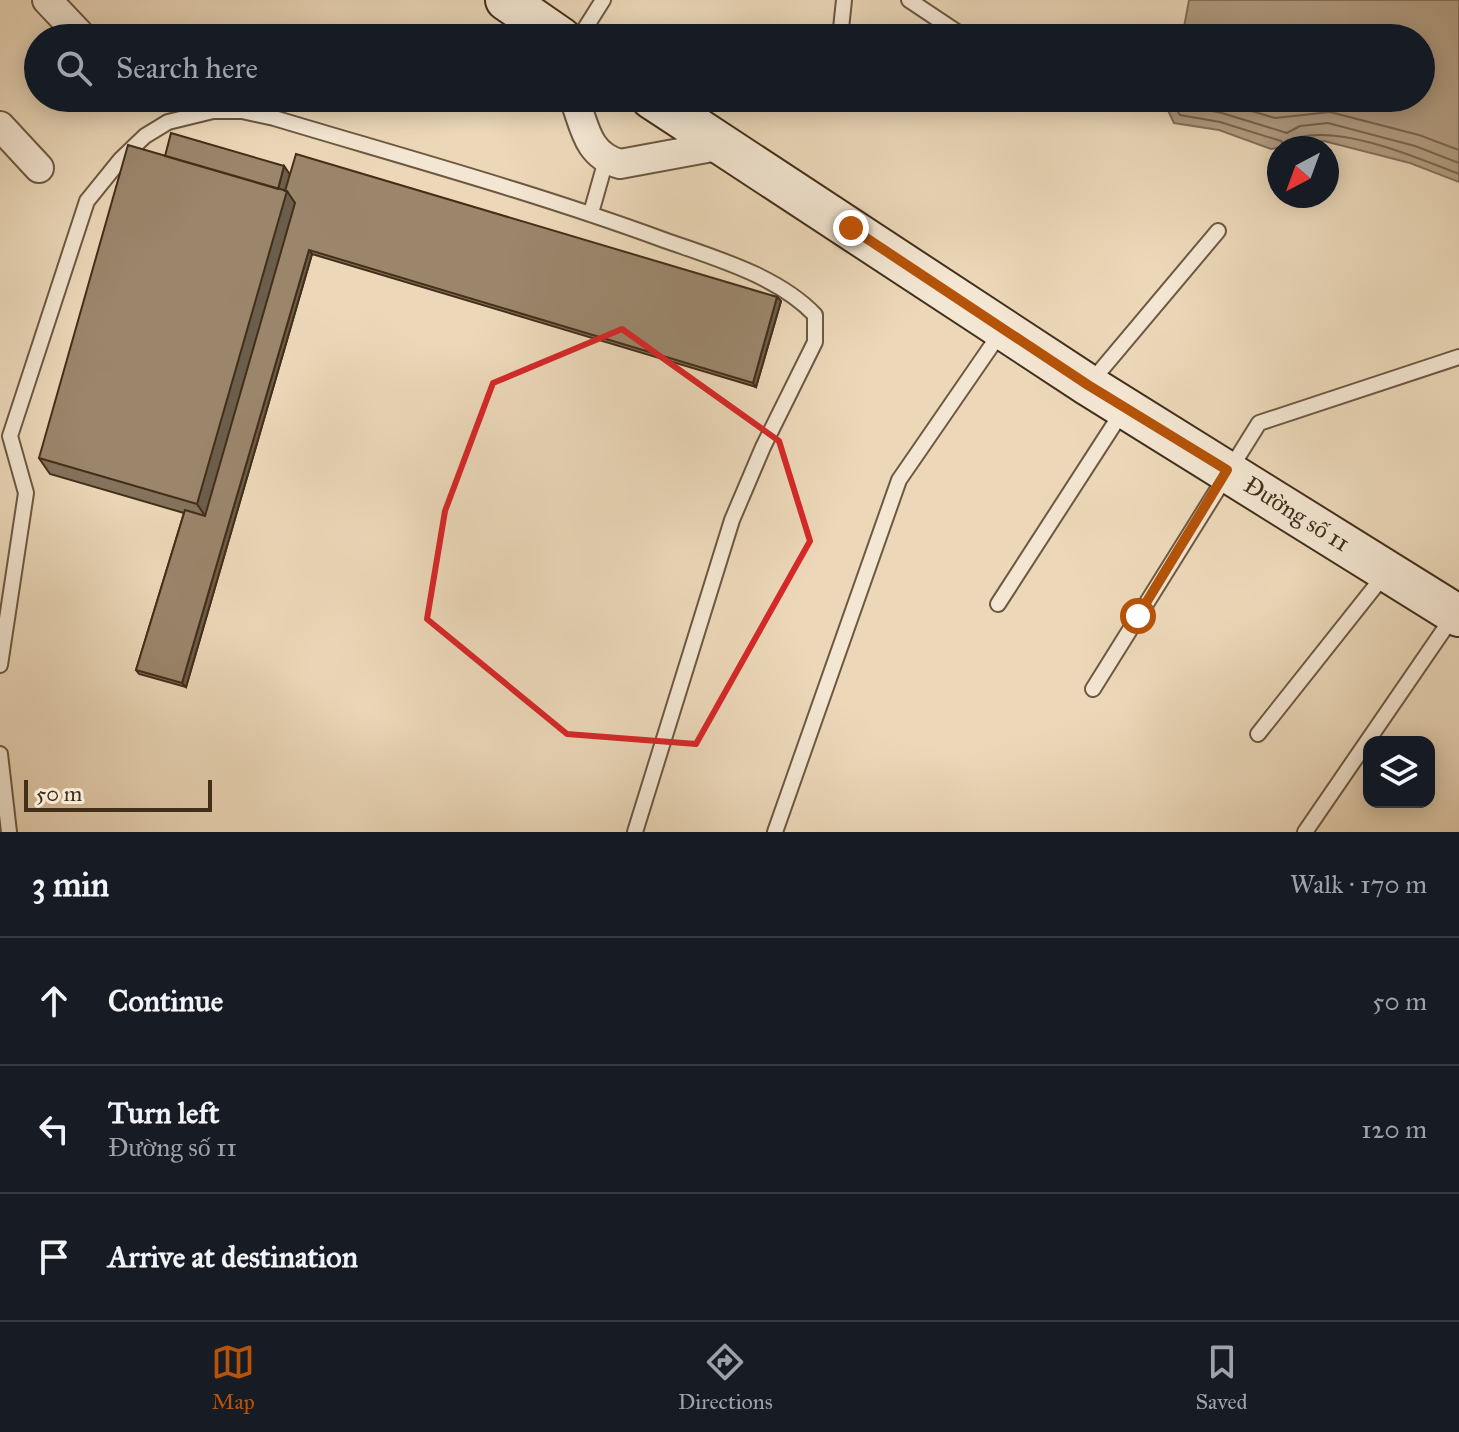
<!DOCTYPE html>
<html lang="en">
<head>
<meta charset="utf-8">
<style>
  :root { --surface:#171b24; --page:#20242c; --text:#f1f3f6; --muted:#9ea1a6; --line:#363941; --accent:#b45309 }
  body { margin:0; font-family:"IM FELL Great Primer",serif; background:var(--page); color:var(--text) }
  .controls { position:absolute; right:24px; bottom:24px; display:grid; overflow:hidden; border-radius:16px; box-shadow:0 4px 20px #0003 }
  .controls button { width:72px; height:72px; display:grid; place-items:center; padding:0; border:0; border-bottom:2px solid var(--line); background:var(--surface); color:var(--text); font:40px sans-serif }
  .compass { position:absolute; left:1267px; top:136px; width:72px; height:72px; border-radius:50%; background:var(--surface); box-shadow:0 4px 20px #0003; rotate:221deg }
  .scale { position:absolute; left:24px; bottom:20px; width:188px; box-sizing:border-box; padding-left:8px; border:4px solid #432e19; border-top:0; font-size:22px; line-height:28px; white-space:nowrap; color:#432e19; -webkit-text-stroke:6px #f3e6d2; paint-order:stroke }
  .stop { position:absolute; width:24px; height:24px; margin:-18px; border:6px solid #b45309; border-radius:50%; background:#fff }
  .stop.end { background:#b45309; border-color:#fff; box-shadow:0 2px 8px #0008 }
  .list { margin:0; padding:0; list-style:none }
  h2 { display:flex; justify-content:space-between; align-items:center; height:104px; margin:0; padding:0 32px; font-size:34px }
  h2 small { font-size:26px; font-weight:400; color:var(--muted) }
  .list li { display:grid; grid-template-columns:52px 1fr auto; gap:24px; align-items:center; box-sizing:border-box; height:128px; padding:0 32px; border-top:2px solid var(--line) }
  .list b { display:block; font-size:30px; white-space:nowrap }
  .list p { margin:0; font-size:26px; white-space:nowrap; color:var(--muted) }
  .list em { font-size:26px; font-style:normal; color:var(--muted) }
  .icon { flex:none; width:44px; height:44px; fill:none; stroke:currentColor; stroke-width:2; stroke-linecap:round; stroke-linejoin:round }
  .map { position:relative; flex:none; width:1459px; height:832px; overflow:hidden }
  .search { position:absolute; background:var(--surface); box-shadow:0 4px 20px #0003; left:24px; right:24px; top:24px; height:88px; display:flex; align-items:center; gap:20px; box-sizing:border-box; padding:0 28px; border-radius:44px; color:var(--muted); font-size:30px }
  .sheet { height:488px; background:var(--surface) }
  nav { display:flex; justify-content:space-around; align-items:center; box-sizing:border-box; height:112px; border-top:2px solid var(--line); background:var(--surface); font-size:22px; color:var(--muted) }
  nav a { display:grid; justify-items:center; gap:4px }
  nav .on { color:var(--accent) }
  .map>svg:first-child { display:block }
  .water { fill:#b39e83; stroke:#867159; stroke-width:2 }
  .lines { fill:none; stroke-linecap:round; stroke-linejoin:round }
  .shore { stroke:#7b664e; stroke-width:2 }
  .lane-casing { stroke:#6d5841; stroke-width:18 }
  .street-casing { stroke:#6d5841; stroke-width:32 }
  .secondary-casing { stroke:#432e19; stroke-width:44 }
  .lane { stroke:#f3e6d2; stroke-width:14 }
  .street { stroke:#f3e6d2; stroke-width:28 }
  .secondary { stroke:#f3e6d2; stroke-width:40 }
  .wall { fill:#85735d; stroke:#432e19; stroke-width:2 }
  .shaded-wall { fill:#6c5e4c; stroke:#432e19; stroke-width:2 }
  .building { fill:#9b866c; stroke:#432e19; stroke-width:2 }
  .route { stroke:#b45309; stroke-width:10 }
  .marked { fill:none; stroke:#d62828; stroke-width:6; stroke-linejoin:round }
  .labels { text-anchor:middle; stroke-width:6; stroke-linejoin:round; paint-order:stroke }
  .street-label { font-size:24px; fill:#432e19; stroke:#f3e6d2 }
</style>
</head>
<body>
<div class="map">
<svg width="1459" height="832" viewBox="0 0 1459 832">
  <rect width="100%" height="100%" fill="#ecd8b9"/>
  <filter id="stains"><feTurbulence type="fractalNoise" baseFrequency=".0025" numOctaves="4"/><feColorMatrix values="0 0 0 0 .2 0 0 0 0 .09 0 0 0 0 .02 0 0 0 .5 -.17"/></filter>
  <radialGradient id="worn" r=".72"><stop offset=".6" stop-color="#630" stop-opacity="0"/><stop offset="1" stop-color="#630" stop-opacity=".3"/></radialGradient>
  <!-- water -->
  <path class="water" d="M1189,0H1459V182L1410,163L1324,141L1271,149L1219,130L1174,123L1162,98H1421V38H1182Z"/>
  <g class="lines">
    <!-- shore -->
    <path class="shore" d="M1169,98L1180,115L1220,122L1281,141L1287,148
      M1180,98L1186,106L1222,113L1287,133L1300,126L1328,123L1415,146L1459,163
      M1208,98L1275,118L1330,112L1419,135L1459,150
      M1294,148L1300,137C1347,127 1415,157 1459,174"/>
    <!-- lane casing -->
    <g class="lane-casing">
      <path id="lane" d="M909,0L966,38
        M579,38L603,0
        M840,38L844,0
        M591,213L606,160
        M1091,382L1218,231
        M998,604L1124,409
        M0,665L26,493L10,436L87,201L121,159L145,136L168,122L213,111H242L274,118C404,157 536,193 664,240C715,258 778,276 815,315V342L763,447L732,520L635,832
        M1093,689L1259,423L1459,357
        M1258,734L1385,574
        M0,754L9,832
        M775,832L899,480L1001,332
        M1305,832L1454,615"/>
    </g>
    <!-- street casing -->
    <g class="street-casing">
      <path id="street" d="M47,0L83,38
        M574,98C585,127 587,155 620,164L723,145
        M0,126L39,168"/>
    </g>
    <!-- secondary casing -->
    <g class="secondary-casing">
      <path id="secondary" d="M506,0L561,38
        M651,98L1088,385L1459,616"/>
    </g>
    <!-- lane -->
    <use href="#lane" class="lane"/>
    <!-- street -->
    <use href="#street" class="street"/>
    <!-- secondary -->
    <use href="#secondary" class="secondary"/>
  </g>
  <!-- wall -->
  <path class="wall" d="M284,166L290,175L777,297L781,301L756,387L312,254L186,687L139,674L136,670L184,513L50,474L39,458Z"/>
  <!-- shaded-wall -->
  <path class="shaded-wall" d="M284,166L293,179L298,207L208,520L197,504Z
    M309,250L312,254L186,687L182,683Z
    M777,297L781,301L756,387L753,383Z"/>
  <!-- building -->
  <path class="building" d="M171,133L284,166L278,189L165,156Z
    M128,145L287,191L197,504L39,458Z
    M296,154L777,297L753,383L309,250L182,683L136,670L185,510L205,516L295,203L287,191H285Z"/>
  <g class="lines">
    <!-- route -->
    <path class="route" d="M851,228L1088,385L1227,470L1138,616"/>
  </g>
  <!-- marked area -->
  <path class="marked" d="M622,329L779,441L810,541L696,744L567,734L427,619L445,511L493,383Z"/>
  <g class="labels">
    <!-- street labels -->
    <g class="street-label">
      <text transform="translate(1297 514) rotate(32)" y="8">Đường số 11</text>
    </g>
  </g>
  <rect width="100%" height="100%" filter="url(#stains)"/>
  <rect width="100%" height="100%" fill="url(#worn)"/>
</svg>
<div class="controls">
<button><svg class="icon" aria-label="layers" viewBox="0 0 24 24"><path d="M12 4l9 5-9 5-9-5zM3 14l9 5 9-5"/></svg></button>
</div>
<svg class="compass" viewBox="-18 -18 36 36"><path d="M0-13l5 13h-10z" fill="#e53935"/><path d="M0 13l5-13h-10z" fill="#9ea1a6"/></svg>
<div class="scale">50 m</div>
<div class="stop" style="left:1138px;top:616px"></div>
<div class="stop end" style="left:851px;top:228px"></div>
<div class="search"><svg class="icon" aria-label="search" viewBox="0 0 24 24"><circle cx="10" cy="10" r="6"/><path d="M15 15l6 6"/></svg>Search here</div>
</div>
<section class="sheet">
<h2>3 min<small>Walk · 170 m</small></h2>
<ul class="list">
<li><svg class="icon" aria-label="ahead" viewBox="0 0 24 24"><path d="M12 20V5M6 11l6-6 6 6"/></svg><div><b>Continue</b></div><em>50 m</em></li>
<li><svg class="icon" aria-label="left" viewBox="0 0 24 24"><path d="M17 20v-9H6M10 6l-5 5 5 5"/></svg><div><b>Turn left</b><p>Đường số 11</p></div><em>120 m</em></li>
<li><svg class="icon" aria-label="arrive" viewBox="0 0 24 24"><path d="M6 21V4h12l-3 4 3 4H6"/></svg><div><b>Arrive at destination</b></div></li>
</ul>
</section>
<nav>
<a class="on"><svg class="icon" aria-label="map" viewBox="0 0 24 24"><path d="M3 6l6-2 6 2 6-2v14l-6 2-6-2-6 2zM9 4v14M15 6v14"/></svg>Map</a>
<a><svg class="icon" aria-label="directions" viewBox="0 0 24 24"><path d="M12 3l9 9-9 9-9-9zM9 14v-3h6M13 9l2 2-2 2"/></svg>Directions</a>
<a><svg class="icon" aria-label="saved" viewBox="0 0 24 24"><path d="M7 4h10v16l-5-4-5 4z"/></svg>Saved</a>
</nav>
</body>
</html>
